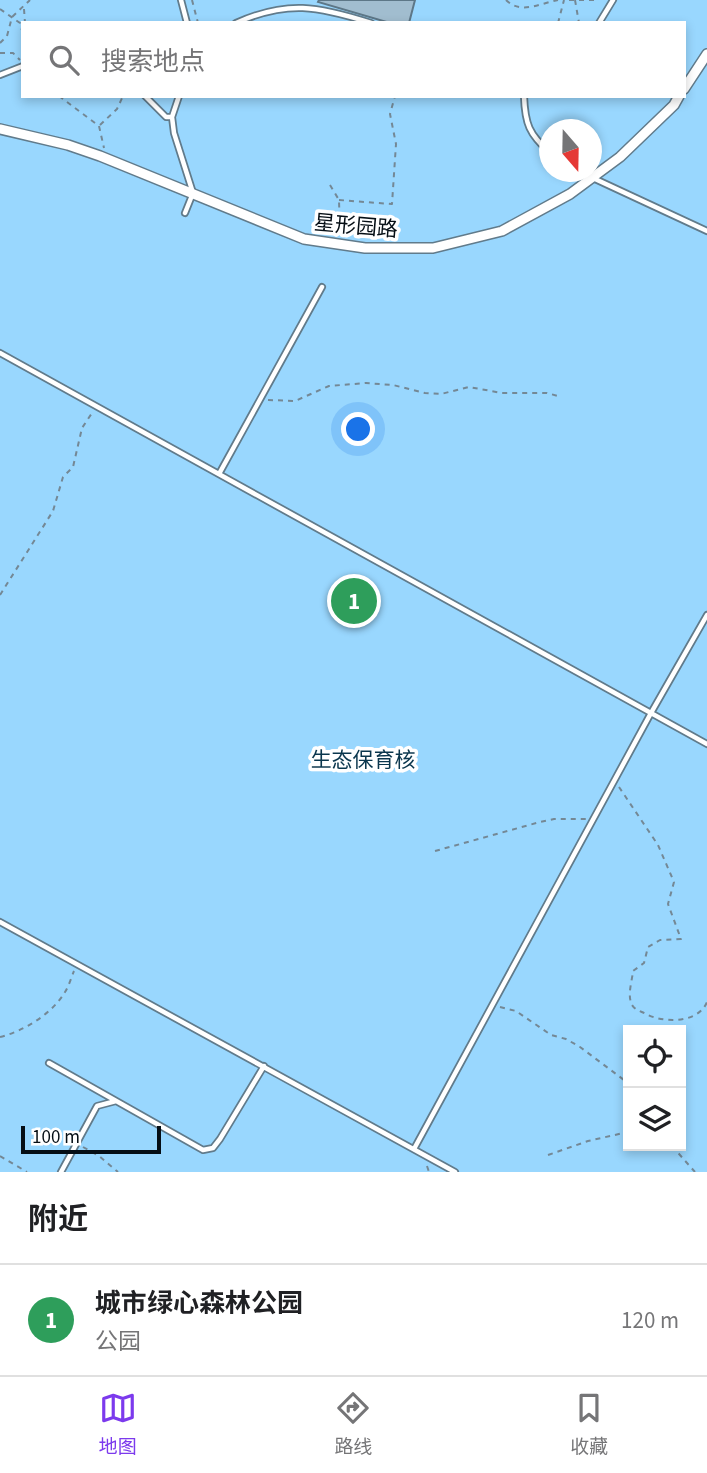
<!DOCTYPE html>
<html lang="zh">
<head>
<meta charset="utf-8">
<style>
  :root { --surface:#fff; --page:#f2f2f2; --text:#202124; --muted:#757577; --line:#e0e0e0; --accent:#7c3aed }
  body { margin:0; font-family:"Source Sans 3","Noto Sans SC",sans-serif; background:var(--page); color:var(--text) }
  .controls { position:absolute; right:21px; bottom:21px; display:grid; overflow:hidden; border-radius:0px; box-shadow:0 4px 10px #0003 }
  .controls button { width:63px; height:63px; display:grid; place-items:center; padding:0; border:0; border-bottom:2px solid var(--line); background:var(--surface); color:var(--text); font:35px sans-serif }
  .compass { position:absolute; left:539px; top:119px; width:63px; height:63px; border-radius:50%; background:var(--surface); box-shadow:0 4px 10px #0003; rotate:160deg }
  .scale { position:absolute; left:21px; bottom:18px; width:140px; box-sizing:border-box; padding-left:7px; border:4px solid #050e15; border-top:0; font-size:19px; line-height:24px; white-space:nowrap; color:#050e15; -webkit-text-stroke:5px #fff; paint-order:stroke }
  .you { position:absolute; left:359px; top:430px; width:24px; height:24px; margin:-18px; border:5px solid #fff; border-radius:50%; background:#1a73e8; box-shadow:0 0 0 10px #1a73e833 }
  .badge { display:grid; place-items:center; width:46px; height:46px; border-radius:50%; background:var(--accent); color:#fff; font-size:23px; font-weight:700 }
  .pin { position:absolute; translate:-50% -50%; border:4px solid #fff; box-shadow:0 2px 7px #0006 }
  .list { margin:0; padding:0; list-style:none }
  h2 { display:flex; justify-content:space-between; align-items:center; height:91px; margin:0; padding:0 28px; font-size:30px }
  h2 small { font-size:23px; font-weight:400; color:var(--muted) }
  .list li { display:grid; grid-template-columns:46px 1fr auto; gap:21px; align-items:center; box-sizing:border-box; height:112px; padding:0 28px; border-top:2px solid var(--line) }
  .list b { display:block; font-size:26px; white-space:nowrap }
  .list p { margin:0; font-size:23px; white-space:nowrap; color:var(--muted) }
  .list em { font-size:23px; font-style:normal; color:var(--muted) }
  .icon { flex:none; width:38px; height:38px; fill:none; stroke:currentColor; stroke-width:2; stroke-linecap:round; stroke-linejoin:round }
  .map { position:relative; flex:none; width:707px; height:1172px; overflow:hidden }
  .search { position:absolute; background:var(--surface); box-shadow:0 4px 10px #0003; left:21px; right:21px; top:21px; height:77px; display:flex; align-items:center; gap:18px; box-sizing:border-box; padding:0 24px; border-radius:0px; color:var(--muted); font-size:26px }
  .sheet { height:203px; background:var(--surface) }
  nav { display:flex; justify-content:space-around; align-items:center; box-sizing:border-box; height:98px; border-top:2px solid var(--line); background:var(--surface); font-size:19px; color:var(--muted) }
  nav a { display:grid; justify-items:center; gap:4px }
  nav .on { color:var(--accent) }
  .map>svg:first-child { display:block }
  .green { fill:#99d7fe; fill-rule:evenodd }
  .building { fill:#a1bdcf; stroke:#5d7787; stroke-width:2 }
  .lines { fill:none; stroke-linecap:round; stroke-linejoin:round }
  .service-casing { stroke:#617b8b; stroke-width:8 }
  .minor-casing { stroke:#617b8b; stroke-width:12 }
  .path { stroke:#748895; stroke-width:2; stroke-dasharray:5 5; stroke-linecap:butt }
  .service { stroke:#fff; stroke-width:4.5 }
  .minor { stroke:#fff; stroke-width:9 }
  .labels { text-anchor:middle; stroke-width:7; stroke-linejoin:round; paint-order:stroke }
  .street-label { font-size:21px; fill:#050e15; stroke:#fff }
  .park-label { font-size:21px; fill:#0a364d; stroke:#fff }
</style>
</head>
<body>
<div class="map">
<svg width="707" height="1172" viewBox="0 0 707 1172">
  <rect width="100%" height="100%" fill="#cdeafd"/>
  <!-- green -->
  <path class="green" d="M0,0H707V1172H0ZM23,23H684V96H23ZM550,130H592V172H550ZM628,1030H681V1146H628Z"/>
  <!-- building -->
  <path class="building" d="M319,0H415L409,23H390L318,2Z"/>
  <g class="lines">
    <!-- service casing -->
    <g class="service-casing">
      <path id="service" d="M181,0L187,23
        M236,23C287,0 318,6 371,23
        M599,23L613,0
        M0,75L23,66
        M145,96L166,117H172
        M179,96L172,117L174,133L193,193L185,213
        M524,96C525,124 529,134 550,153
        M580,172L707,231
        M0,353L707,744
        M219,474L322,287
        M0,922L455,1172
        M49,1063L203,1150L213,1148L220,1139L264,1066
        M414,1149L651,713L707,615
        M61,1172L97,1106L116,1101"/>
    </g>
    <!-- minor casing -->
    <g class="minor-casing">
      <path id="minor" d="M684,89L707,54
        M0,129L68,145L100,156L304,239L365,248H433L502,231L570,194L620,157L674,105L679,96"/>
    </g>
    <!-- path -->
    <path class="path" d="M192,0L198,23
      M506,0C521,15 541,3 558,0
      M569,0H595
      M575,0L579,23
      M0,9L20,23L23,34
      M24,9L25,23
      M558,23L564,0
      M0,43L7,36L12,17L30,0
      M0,53H13L20,60
      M59,96L99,126L104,148
      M100,125L117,109L123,96
      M330,185L339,200L340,234
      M339,200L392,204L396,144L390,114L395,96
      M268,400L295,401L329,386L366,383L393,385L425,393L441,394L469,387L502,393H547L558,396
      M0,595L53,511L63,477L73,467L82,428L92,413
      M619,787L658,845L674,882L668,904L681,939L660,940L648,947L644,963L633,971C632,982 627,995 632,1005C636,1011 641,1011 646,1014C663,1023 698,1024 707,1002
      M435,851L540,822L554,819H586
      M500,1007L516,1011L551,1035L566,1039L580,1047L628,1083
      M0,1037C24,1031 52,1014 65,992C69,986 71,978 74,971
      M672,1146L695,1172
      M83,1147L99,1156L118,1172
      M548,1155L588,1141L628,1132
      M0,1156L27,1172
      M427,1166L429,1172"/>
    <!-- service -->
    <use href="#service" class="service"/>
    <!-- minor -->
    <use href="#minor" class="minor"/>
  </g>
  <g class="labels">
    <!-- street labels -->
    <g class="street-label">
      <text transform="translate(356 226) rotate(5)" y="7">星形园路</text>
    </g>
    <!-- park labels -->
    <g class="park-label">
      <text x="363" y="767">生态保育核</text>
    </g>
  </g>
</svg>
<div class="controls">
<button><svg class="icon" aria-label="locate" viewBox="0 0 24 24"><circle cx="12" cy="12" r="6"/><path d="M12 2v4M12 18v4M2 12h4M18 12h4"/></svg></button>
<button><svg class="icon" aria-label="layers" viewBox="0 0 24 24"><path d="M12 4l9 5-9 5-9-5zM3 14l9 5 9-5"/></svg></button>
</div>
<svg class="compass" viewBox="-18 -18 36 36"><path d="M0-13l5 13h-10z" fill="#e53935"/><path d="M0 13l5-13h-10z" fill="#757577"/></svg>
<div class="scale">100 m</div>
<div class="you"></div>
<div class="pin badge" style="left:354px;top:601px;background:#2e9e5b">1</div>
<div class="search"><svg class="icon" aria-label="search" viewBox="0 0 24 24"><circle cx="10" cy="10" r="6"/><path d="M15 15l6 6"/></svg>搜索地点</div>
</div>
<section class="sheet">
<h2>附近<small></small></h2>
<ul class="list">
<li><span class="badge" style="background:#2e9e5b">1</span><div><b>城市绿心森林公园</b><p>公园</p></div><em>120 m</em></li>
</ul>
</section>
<nav>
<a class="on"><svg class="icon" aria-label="map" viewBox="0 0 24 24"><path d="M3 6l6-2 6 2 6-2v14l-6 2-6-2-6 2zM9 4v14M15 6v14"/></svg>地图</a>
<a><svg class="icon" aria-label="directions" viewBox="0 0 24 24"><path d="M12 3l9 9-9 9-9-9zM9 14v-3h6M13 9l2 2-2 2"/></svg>路线</a>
<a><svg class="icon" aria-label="saved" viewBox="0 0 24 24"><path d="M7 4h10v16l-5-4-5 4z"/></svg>收藏</a>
</nav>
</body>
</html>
